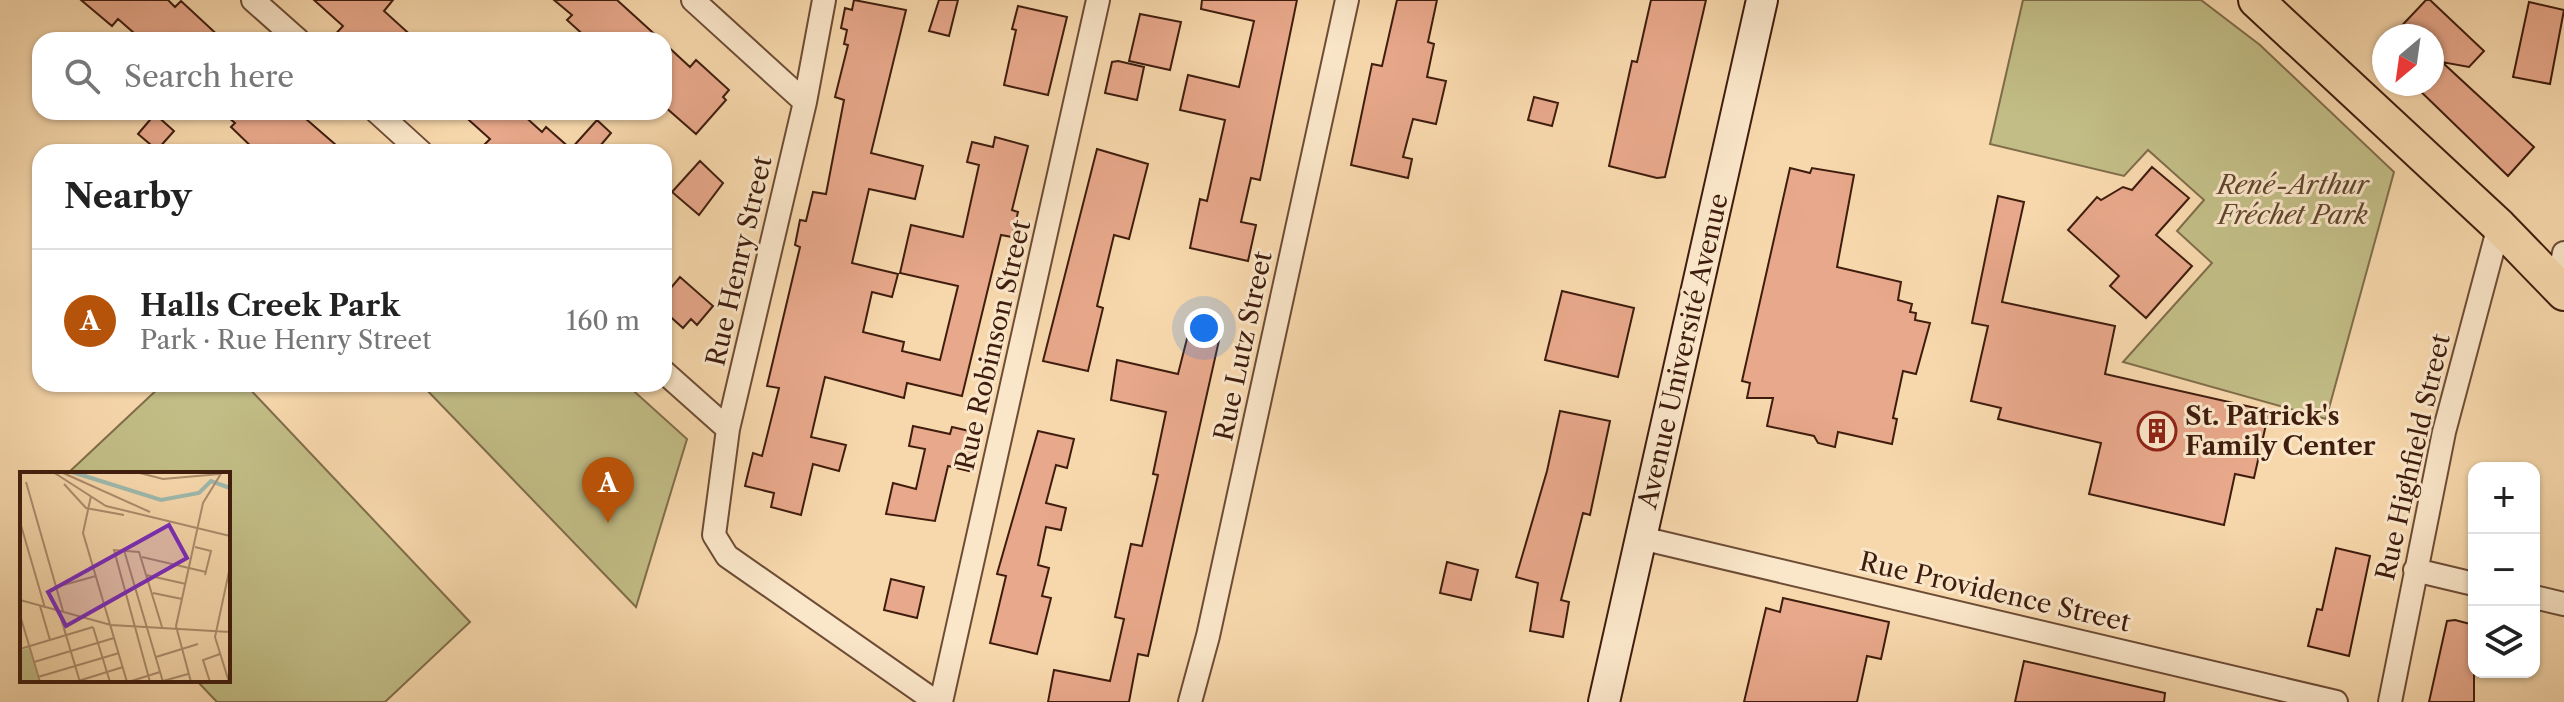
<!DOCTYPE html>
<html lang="en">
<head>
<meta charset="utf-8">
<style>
  :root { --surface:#fff; --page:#f2f2f2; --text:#222; --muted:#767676; --line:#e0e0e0; --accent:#b45309 }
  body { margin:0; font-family:"Libre Caslon Text",serif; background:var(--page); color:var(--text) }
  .controls { position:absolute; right:24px; bottom:24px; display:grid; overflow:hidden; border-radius:16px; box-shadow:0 2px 6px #0004 }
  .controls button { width:72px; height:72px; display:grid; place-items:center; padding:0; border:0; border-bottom:2px solid var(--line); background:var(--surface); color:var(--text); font:40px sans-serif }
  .compass { position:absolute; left:2372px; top:24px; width:72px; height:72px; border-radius:50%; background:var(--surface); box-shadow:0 2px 6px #0004; rotate:209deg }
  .you { position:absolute; left:1204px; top:328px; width:28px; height:28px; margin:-20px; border:6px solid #fff; border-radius:50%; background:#1a73e8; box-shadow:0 0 0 12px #1a73e833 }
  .badge { display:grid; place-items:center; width:52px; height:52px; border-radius:50%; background:var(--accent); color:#fff; font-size:26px; font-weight:700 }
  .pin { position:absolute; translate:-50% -66px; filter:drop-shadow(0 2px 4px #0008) }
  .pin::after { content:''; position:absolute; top:42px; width:28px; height:24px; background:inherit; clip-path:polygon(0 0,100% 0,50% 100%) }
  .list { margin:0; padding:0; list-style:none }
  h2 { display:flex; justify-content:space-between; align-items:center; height:104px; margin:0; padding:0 32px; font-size:34px }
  h2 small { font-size:26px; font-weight:400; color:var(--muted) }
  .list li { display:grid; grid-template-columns:52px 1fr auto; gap:24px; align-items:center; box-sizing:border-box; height:144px; padding:0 32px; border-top:2px solid var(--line) }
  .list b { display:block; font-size:30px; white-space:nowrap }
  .list p { margin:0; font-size:26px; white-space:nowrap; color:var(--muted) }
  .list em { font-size:26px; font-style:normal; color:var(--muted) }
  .icon { flex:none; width:44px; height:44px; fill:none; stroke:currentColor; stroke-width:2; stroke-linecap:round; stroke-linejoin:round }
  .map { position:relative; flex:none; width:2564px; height:702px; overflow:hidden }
  .search { position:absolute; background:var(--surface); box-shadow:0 2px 6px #0004; left:32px; top:32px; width:640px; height:88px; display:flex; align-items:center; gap:20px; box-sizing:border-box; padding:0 28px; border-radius:24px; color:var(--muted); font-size:30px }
  .panel { position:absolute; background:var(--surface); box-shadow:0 2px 6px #0004; left:32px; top:144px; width:640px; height:248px; border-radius:24px }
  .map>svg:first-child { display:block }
  .green { fill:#c2bd86; stroke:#806d4a; stroke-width:2 }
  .building { fill:#e8a88b; stroke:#3f1d0e; stroke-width:2 }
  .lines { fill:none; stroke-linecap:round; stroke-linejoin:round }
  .street-casing { stroke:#6d4c36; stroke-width:26 }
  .secondary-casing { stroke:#3f1d0e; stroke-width:34 }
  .primary-casing { stroke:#3f1d0e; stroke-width:38 }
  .street { stroke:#fae6c9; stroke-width:22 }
  .secondary { stroke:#fae6c9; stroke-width:30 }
  .primary { stroke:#f7d8ac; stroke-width:34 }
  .labels { text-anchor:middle; stroke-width:6; stroke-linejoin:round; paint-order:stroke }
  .park-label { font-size:26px; font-style:italic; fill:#60452c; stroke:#fae6c9 }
  .street-label { font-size:26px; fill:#3f1d0e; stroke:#fae6c9 }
  .poi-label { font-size:26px; font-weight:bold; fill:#3f1d0e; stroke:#fae6c9; text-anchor:start }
  .inset-river { fill:none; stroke:#9db9ae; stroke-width:4 }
  .inset-road { fill:none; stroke:#ad8d6d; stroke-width:2 }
  .view { fill:#7b2cbf; fill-opacity:0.15; stroke:#7b2cbf; stroke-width:4 }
  .inset-edge { fill:none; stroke:#3f1d0e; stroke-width:4 }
</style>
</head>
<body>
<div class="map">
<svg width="2564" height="702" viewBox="0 0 2564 702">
  <rect width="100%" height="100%" fill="#f7d8ac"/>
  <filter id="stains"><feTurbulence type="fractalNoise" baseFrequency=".0025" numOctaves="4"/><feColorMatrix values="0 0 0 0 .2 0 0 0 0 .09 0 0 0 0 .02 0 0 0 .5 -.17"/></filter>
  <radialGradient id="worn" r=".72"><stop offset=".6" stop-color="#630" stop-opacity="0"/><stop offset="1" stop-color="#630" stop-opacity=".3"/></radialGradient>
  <!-- green -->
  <path class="green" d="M2023,0H2201L2260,45L2394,172L2326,419L2123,362L2212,263L2177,231L2204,200L2148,150L2124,176L1990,144Z
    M163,384H245L470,622L385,702H217L196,680H228V474H67Z
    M421,384H626L687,439L636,607Z"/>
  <!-- building -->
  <path class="building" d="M81,0H168L175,7L181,1L223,40H142L118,19L112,26Z
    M314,0H393L384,11L416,40H330L343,26Z
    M554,0H617L661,40H589L567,20L572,15Z
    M854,0L906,10L871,153L923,166L915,199L869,189L852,263L898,274L892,297L872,292L863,332L904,342L902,351L940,360L958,286L900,273L911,225L963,237L979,165L967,162L972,142L993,147L995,137L1028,146L1012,210L1018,212L1012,237L1001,235L962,396L907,383L904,398L825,377L811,437L846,445L839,471L813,464L801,515L771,507L774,493L745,486L753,453L762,456L779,388L767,386L800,247L795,245L800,220L806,221L813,192L826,194L844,100L835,97L848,45L844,44L847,30L841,28L845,8L852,10Z
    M939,0H958L949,36L929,31Z
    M1202,0H1297L1260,180L1251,178L1241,222L1256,225L1248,261L1190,248L1200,199L1207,201L1225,120L1180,110L1188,75L1239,87L1254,21L1201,9Z
    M1397,0H1437L1428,42L1434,44L1427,77L1446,81L1436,124L1413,119L1403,157L1412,159L1408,178L1351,165L1372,64L1382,66Z
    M1651,0H1706L1665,177L1657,178L1609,166L1632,61L1637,62Z
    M2426,0H2430L2484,51L2469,67L2442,62L2534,147L2508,176L2413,84H2432V36H2392Z
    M2529,2L2564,10L2550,84L2513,77Z
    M1018,6L1067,17L1048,95L1004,85L1016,30L1012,29Z
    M1140,14L1181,22L1170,70L1129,61Z
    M664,43L690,67L696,60L729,90L723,97L726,100L696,134L664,106Z
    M1118,61L1144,67L1137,100L1105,93L1112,62Z
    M1534,97L1558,103L1552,126L1528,120Z
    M222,112H298L344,152H257L231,127L235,123Z
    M460,112H520L542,132L546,127L571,149L597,120L611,133L595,152H477L490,139Z
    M155,114L174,131L157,150L138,134Z
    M1097,149L1148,164L1129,239L1114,235L1097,306L1103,308L1088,371L1043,361Z
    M700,161L723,183L699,215L672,192Z
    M2152,167L2189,198L2156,235L2192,266L2146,318L2110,286L2119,276L2068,230L2097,197L2101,200L2123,187L2132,190Z
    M1790,168L1810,173L1812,168L1854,175L1837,267L1901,282L1898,300L1912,304L1910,312L1916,313L1915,320L1930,323L1916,374L1903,371L1893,418L1897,419L1892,444L1838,432L1835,447L1818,443L1814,436L1767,426L1773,398H1747L1750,383L1742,381Z
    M1998,196L2024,202L2002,302L2115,326L2105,374L2269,411L2254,478L2235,474L2224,525L2089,494L2101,443L1998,419L2001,408L1971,401L1988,326L1972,323Z
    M680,277L713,306L697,325L691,319L683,328L664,311V296Z
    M1562,291L1634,308L1618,377L1545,360Z
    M1192,319L1222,327L1148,656L1138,654L1129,702H1048L1054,670L1110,681L1124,619L1115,617L1131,544L1142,546L1158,475L1153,474L1166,412L1111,400L1117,360L1178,374Z
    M1560,411L1610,421L1590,515L1583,513L1561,600L1569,602L1563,637L1530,631L1538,583L1516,577L1547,471Z
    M913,426L950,434L952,427L978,433L969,471L948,466L935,521L886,514L893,483L916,489L925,449L909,446Z
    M1038,431L1074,439L1067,468L1056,465L1046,503L1066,508L1061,530L1046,527L1038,565L1049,568L1042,596L1051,598L1037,654L990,643L1006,576L997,574Z
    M2336,548L2370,556L2349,656L2308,646L2317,609L2322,610Z
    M1447,562L1478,570L1471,600L1440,593Z
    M891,579L924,587L917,618L884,610Z
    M1783,598L1889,622L1881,659L1867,656L1857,702H1744L1766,608L1780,612Z
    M2455,620L2474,625V702H2429L2447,621Z
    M2024,661L2165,693L2164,702H2015Z"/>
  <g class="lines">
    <!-- street casing -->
    <g class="street-casing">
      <path id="street" d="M253,0L298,40
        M693,0L805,102
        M824,0L805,102L728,429L714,535L727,556L936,702
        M377,112L421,152
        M2557,285L2564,253
        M664,372L728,429
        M1641,538L2336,702
        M2415,570L2474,584
        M2534,597L2564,604
        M941,702L1098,0
        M1190,702L1208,636L1347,0
        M2390,702L2444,432L2499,226"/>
    </g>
    <!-- secondary casing -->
    <g class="secondary-casing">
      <path id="secondary" d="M1604,702L1762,0"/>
    </g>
    <!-- primary casing -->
    <g class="primary-casing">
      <path id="primary" d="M2256,0L2499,226L2564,293"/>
    </g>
    <!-- street -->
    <use href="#street" class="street"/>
    <!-- secondary -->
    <use href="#secondary" class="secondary"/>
    <!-- primary -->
    <use href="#primary" class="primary"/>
  </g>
  <!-- icons -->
  <defs>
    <g id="building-ring" transform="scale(2)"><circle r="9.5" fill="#fae6c9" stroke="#8f2418" stroke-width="1.5"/><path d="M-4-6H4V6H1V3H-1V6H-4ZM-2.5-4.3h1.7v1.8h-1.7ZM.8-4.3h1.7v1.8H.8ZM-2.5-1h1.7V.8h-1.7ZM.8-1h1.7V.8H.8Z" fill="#8f2418"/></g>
  </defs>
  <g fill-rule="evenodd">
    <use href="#building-ring" x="2157" y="431"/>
  </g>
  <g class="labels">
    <!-- park labels -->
    <g class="park-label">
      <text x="2293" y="194">René-Arthur<tspan x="2293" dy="30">Fréchet Park</tspan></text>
    </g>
    <!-- street labels -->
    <g class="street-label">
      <text transform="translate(739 261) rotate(-77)" y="9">Rue Henry Street</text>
      <text transform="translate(993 345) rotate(-77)" y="9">Rue Robinson Street</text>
      <text transform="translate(1243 346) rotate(-78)" y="9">Rue Lutz Street</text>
      <text transform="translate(1683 351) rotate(-77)" y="9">Avenue Université Avenue</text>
      <text transform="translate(2413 457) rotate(-77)" y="9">Rue Highfield Street</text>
      <text transform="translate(1995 592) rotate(13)" y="9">Rue Providence Street</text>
    </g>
    <!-- poi labels -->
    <g class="poi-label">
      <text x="2185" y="425">St. Patrick's<tspan x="2185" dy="30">Family Center</tspan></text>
    </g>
  </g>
  <!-- overview -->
  <g transform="translate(20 472)">
    <rect width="210" height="210" fill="#f7d8ac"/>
    <path d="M9,176L19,210H0V179Z" fill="#c2bd86"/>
    <path class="inset-river" d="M52,0L141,28L179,21L191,9L210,16"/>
    <path class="inset-road" d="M33,0L86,34L210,64M41,0L130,40M116,0L143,7L200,2M6,10L43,139M44,12L66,36L104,43M71,24L63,61L107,210M0,50L25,136M175,75L191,79L185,103M104,78L143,210M122,85L186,100M126,103L166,112M36,115L76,104M133,121L162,127M0,128L91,153L210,160M20,134L30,168M39,140L60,210M0,143L20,210M73,155L90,210M0,177L73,155M136,185L178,172M14,190L94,166M18,205L99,181M143,209L168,202M55,210L103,195M108,210L140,200M130,210L94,78L119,80L142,155M171,210L156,154L183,31L202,0M190,210L183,188L200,182M209,210L195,165L210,95"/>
    <path class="view" d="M149,53L167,86L46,154L28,120Z"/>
    <rect width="210" height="210" class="inset-edge"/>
  </g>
  <rect width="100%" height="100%" filter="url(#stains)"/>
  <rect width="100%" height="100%" fill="url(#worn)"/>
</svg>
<div class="controls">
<button>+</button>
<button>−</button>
<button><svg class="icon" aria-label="layers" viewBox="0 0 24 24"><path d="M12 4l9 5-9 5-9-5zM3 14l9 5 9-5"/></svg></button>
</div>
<svg class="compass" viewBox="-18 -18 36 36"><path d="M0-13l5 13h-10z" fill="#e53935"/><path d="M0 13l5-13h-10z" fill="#767676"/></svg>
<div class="you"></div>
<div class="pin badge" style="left:608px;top:523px">A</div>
<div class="search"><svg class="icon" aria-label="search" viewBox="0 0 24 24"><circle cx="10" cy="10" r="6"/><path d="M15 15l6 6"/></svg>Search here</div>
<section class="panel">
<h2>Nearby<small></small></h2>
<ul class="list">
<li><span class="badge">A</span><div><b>Halls Creek Park</b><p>Park · Rue Henry Street</p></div><em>160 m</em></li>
</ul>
</section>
</div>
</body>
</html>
